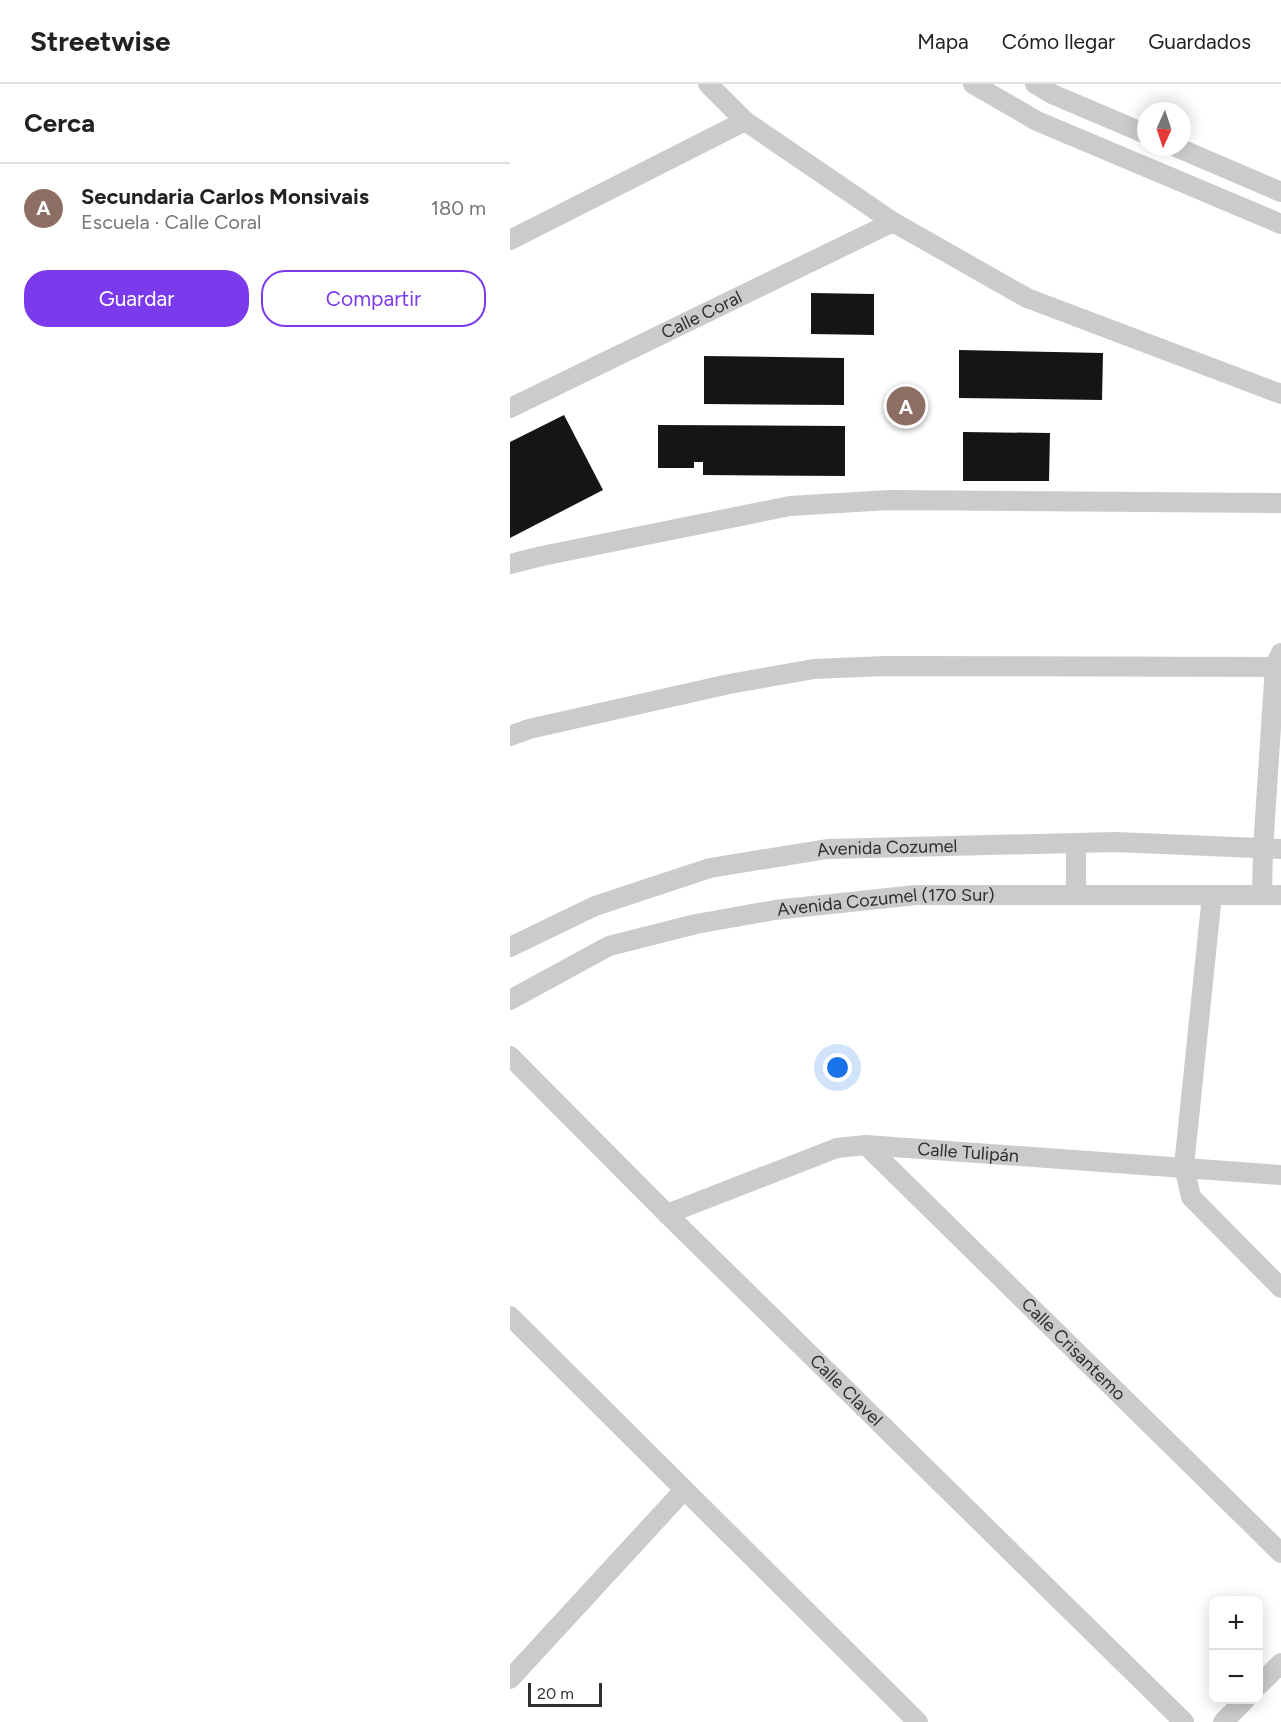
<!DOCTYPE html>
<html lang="es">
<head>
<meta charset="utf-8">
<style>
  :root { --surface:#fff; --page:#f6f6f6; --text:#222; --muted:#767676; --line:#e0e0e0; --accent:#7c3aed }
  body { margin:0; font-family:Figtree,sans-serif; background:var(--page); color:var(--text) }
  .controls { position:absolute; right:18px; bottom:18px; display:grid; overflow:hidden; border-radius:12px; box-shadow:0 3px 15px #0003 }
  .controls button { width:54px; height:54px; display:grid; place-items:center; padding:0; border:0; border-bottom:2px solid var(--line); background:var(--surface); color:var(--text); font:30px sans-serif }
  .compass { position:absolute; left:627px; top:18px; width:54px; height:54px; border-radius:50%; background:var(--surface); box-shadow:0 3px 15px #0003; rotate:183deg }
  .scale { position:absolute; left:18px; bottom:15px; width:74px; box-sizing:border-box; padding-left:6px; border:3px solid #2e2e2e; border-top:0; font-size:16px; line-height:21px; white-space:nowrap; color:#2e2e2e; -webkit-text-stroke:4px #fff; paint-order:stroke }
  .you { position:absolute; left:328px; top:984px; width:21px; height:21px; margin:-15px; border:4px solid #fff; border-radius:50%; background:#1a73e8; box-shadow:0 0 0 9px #1a73e833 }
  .badge { display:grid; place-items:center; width:39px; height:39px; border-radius:50%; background:var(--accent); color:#fff; font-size:20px; font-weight:700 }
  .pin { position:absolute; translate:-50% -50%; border:3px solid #fff; box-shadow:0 2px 6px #0006 }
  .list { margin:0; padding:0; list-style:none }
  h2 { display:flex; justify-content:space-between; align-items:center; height:78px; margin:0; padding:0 24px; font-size:26px }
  h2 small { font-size:20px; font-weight:400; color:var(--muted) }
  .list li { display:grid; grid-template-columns:39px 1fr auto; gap:18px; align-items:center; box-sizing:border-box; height:90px; padding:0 24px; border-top:2px solid var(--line) }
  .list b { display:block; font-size:22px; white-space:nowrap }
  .list p { margin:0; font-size:20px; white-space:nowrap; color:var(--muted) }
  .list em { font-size:20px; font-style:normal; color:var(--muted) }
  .actions { display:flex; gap:12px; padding:18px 24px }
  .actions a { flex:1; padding:14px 0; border:2px solid var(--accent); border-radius:24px; text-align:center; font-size:21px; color:var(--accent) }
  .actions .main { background:var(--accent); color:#fff }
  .map { position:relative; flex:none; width:771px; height:1638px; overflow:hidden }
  header { display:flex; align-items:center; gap:36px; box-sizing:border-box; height:84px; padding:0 30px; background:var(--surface); border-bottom:2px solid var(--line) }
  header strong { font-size:28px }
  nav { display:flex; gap:33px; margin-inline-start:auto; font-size:21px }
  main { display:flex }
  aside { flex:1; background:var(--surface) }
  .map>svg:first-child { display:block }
  .building { fill:#151515 }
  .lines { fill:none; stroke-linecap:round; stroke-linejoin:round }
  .street { stroke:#cbcbcb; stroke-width:20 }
  .labels { text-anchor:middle; stroke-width:6; stroke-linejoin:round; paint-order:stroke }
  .street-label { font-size:18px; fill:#2e2e2e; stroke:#fff }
</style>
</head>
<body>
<header>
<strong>Streetwise</strong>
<nav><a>Mapa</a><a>Cómo llegar</a><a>Guardados</a></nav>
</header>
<main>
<aside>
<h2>Cerca<small></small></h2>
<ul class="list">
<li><span class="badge" style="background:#8d6e63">A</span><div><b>Secundaria Carlos Monsivais</b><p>Escuela · Calle Coral</p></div><em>180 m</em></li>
</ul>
<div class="actions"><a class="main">Guardar</a><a>Compartir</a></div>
</aside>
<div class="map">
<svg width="771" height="1638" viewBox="0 0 771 1638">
  <rect width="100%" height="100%" fill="#fff"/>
  <!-- building -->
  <path class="building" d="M301,209L364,210V251L301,250Z
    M449,266L593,269L592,316L449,314Z
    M194,272L334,274V321L194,320Z
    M54,331L93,406L0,454V358Z
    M148,341L335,342V392L193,391V378H184V384H148Z
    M453,348L540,349L539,397H453Z"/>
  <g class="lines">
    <!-- street -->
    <g class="street">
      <path d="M198,0L235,37L383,138L517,214L771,310"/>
      <path d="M463,0L527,37L771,140"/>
      <path d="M525,0L542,10L636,50"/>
      <path d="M666,63L771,108"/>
      <path d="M0,156L235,37"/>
      <path id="s1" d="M0,324L383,138"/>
      <path d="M0,480L32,472L280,422L379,416L771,419"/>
      <path d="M0,652L19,645L219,600L304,585L375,582L771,583"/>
      <path d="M752,810L753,765L765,582L771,569"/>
      <path d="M566,811V760"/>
      <path d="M702,811L674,1082L681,1113L771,1204"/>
      <path id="s2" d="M0,863L85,822L200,784L317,765L605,758L771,765"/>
      <path id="s3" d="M0,916L99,862L186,840L265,826L406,811H771"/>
      <path id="s4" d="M0,972L157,1130L674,1638"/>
      <path id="s5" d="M356,1061L771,1469"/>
      <path id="s6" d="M157,1130L327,1064L356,1061L771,1091"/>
      <path d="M0,1232L408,1638"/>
      <path d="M0,1595L174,1406"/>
      <path d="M748,1602L771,1579"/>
      <path d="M713,1638L735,1616"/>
    </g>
  </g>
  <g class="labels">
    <!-- street labels -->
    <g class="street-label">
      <text dy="6" stroke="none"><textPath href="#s1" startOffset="213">Calle Coral</textPath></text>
      <text dy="6" stroke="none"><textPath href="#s2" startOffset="394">Avenida Cozumel</textPath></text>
      <text dy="6" stroke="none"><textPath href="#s3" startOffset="394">Avenida Cozumel (170 Sur)</textPath></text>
      <text dy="6" stroke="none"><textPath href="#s6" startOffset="314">Calle Tulipán</textPath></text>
      <text dy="6" stroke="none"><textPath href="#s5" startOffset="291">Calle Crisantemo</textPath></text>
      <text dy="6" stroke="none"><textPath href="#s4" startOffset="474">Calle Clavel</textPath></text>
    </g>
  </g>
</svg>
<div class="controls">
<button>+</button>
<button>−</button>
</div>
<svg class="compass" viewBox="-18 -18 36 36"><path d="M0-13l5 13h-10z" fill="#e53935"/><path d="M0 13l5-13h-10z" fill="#767676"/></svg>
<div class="scale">20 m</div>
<div class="you"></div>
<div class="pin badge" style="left:396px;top:322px;background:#8d6e63">A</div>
</div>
</main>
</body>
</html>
